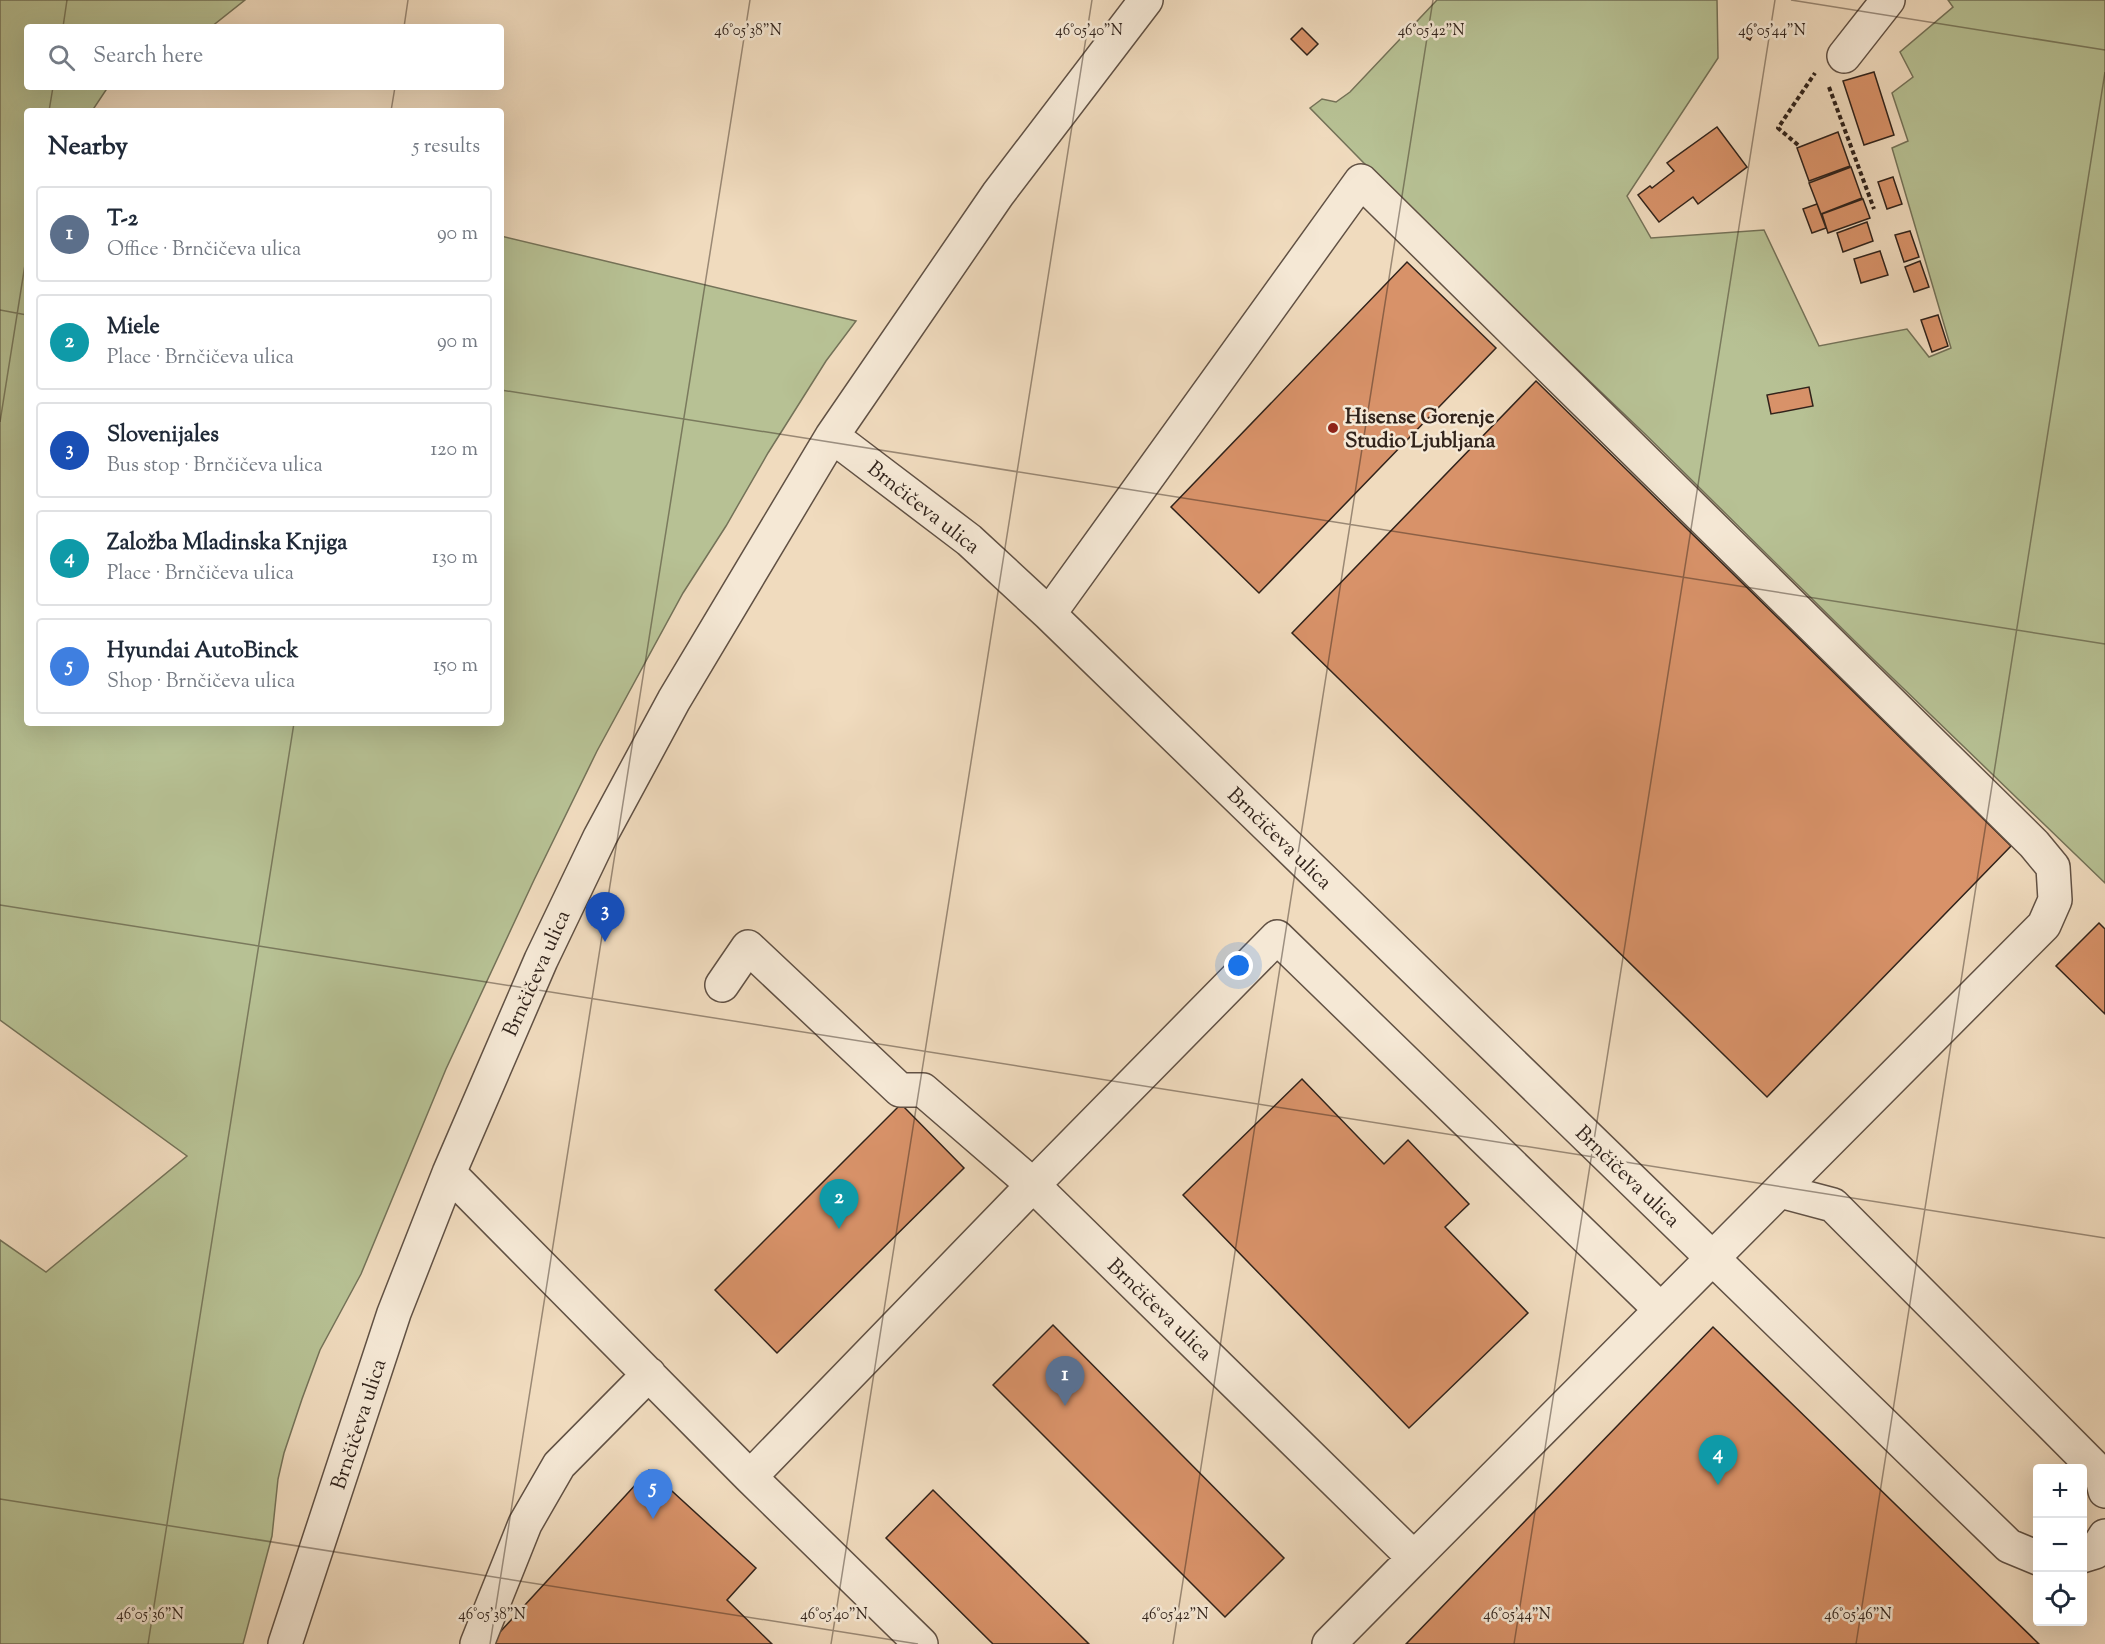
<!DOCTYPE html>
<html lang="en">
<head>
<meta charset="utf-8">
<style>
  :root { --surface:#fff; --page:#f6f6f7; --text:#1f2937; --muted:#747a83; --line:#e0e1e3; --accent:#111827 }
  body { margin:0; font-family:"Sorts Mill Goudy",serif; background:var(--page); color:var(--text) }
  .controls { position:absolute; right:18px; bottom:18px; display:grid; overflow:hidden; border-radius:6px; box-shadow:0 6px 24px #0002 }
  .controls button { width:54px; height:54px; display:grid; place-items:center; padding:0; border:0; border-bottom:2px solid var(--line); background:var(--surface); color:var(--text); font:30px sans-serif }
  .you { position:absolute; left:1239px; top:966px; width:21px; height:21px; margin:-15px; border:4px solid #fff; border-radius:50%; background:#1a73e8; box-shadow:0 0 0 9px #1a73e833 }
  .badge { display:grid; place-items:center; width:39px; height:39px; border-radius:50%; background:var(--accent); color:#fff; font-size:20px; font-weight:700 }
  .pin { position:absolute; translate:-50% -50px; filter:drop-shadow(0 2px 3px #0008) }
  .pin::after { content:''; position:absolute; top:32px; width:21px; height:18px; background:inherit; clip-path:polygon(0 0,100% 0,50% 100%) }
  .list { margin:0; padding:0; list-style:none }
  h2 { display:flex; justify-content:space-between; align-items:center; height:78px; margin:0; padding:0 24px; font-size:26px }
  h2 small { font-size:20px; font-weight:400; color:var(--muted) }
  .list li { display:grid; grid-template-columns:39px 1fr auto; gap:18px; align-items:center; box-sizing:border-box; height:96px; margin:0 12px 12px; padding:0 12px; border:2px solid var(--line); border-radius:6px }
  .list b { display:block; font-size:22px; white-space:nowrap }
  .list p { margin:0; font-size:20px; white-space:nowrap; color:var(--muted) }
  .list em { font-size:20px; font-style:normal; color:var(--muted) }
  .icon { flex:none; width:33px; height:33px; fill:none; stroke:currentColor; stroke-width:2; stroke-linecap:round; stroke-linejoin:round }
  .map { position:relative; flex:none; width:2105px; height:1644px; overflow:hidden }
  .search { position:absolute; background:var(--surface); box-shadow:0 6px 24px #0002; left:24px; top:24px; width:480px; height:66px; display:flex; align-items:center; gap:15px; box-sizing:border-box; padding:0 21px; border-radius:6px; color:var(--muted); font-size:22px }
  .panel { position:absolute; background:var(--surface); box-shadow:0 6px 24px #0002; left:24px; top:108px; width:480px; height:618px; border-radius:6px }
  .map>svg:first-child { display:block }
  .green { fill:#b7c194; stroke:#747258; stroke-width:1.5 }
  .building { fill:#d89269; stroke:#31231b; stroke-width:1.5 }
  .lines { fill:none; stroke-linecap:round; stroke-linejoin:round }
  .minor-casing { stroke:#615144; stroke-width:36 }
  .path { stroke:#31231b; stroke-width:4; stroke-dasharray:4.5 3; stroke-linecap:butt }
  .minor { stroke:#f5e8d5; stroke-width:33 }
  .ticks { fill:none; stroke:#31231b; stroke-width:1.5; stroke-opacity:0.45 }
  .poi-dot { fill:#8f2418; stroke:#f5e8d5; stroke-width:2 }
  .labels { text-anchor:middle; stroke-width:5; stroke-linejoin:round; paint-order:stroke }
  .poi-label { font-size:21px; font-weight:bold; fill:#31231b; stroke:#f5e8d5; text-anchor:start }
  .street-label { font-size:21px; fill:#31231b; stroke:#f5e8d5 }
  .ticks-label { font-size:15px; text-anchor:middle; fill:#31231b; stroke:#f5e8d5; stroke-width:5; stroke-linejoin:round; paint-order:stroke }
</style>
</head>
<body>
<div class="map">
<svg width="2105" height="1644" viewBox="0 0 2105 1644">
  <rect width="100%" height="100%" fill="#f0dbbe"/>
  <filter id="stains"><feTurbulence type="fractalNoise" baseFrequency=".00333" numOctaves="4"/><feColorMatrix values="0 0 0 0 .2 0 0 0 0 .09 0 0 0 0 .02 0 0 0 .5 -.17"/></filter>
  <radialGradient id="worn" r=".72"><stop offset=".6" stop-color="#630" stop-opacity="0"/><stop offset="1" stop-color="#630" stop-opacity=".3"/></radialGradient>
  <!-- green -->
  <path class="green" d="M0,0H245L211,27H27V87H108L92,111H27V723H501V236L856,321L826,361L768,453L726,526L683,593L597,751L534,880L446,1069L361,1274L320,1350L302,1399L284,1453L278,1479L272,1536L243,1644H0V1240L46,1272L187,1156L0,1020Z
    M1437,0H1717L1718,58L1627,196L1651,238L1764,230L1819,346L1907,329L1929,357L1951,348L1892,148L1908,141L1892,93L1913,77L1900,52L1953,7L1948,0H2105V883L1875,661L1644,433L1406,206L1310,108L1322,99L1336,102L1350,92Z"/>
  <!-- building -->
  <path class="building" d="M1751,22L1757,26L1750,40L1743,36Z
    M1302,28L1318,44L1307,55L1291,39Z
    M1874,72L1894,135L1864,145L1843,81Z
    M1717,127L1747,167L1698,204L1693,197L1659,222L1638,195L1650,186L1652,188L1674,171L1667,163Z
    M1838,132L1850,166L1809,181L1797,148Z
    M1851,167L1862,198L1821,214L1809,183Z
    M1893,177L1902,204L1887,209L1878,182Z
    M1863,199L1870,218L1828,233L1822,214Z
    M1817,204L1826,228L1812,233L1803,209Z
    M1867,222L1873,241L1843,252L1837,233Z
    M1910,231L1919,257L1904,262L1895,235Z
    M1880,251L1888,275L1861,283L1854,259Z
    M1920,261L1929,287L1914,292L1905,267Z
    M1407,262L1496,348L1259,593L1171,507Z
    M1938,315L1948,346L1932,352L1921,320Z
    M1536,381L2011,846L1767,1097L1292,633Z
    M1809,387L1813,406L1771,414L1767,395Z
    M2099,923L2105,929V1014L2056,966Z
    M1302,1079L1384,1164L1408,1140L1469,1204L1445,1227L1528,1313L1409,1428L1183,1195Z
    M901,1104L964,1168L777,1353L715,1290Z
    M1053,1325L1284,1558L1225,1617L993,1385Z
    M1713,1327L2039,1644H1406Z
    M649,1470L756,1568L727,1600L772,1644H489Z
    M933,1490L1089,1644H993L886,1538Z"/>
  <g class="lines">
    <!-- minor casing -->
    <g class="minor-casing">
      <path id="minor" d="M1844,56L1888,0
        M832,436L969,540L1049,614L2009,1546L2038,1558
        M1049,614L1361,181L2034,844L2053,867L2055,900L2044,925L1414,1558
        M722,985L748,947L900,1090H923L1033,1185L1277,937L1661,1310
        M449,1173L750,1477L921,1644
        M1780,1191L1833,1205L2101,1474L2105,1491
        M750,1477L1033,1185L1414,1558L1329,1644
        M2082,1556L2095,1552L2105,1536
        M285,1644L394,1313L449,1173L541,960L600,837L674,700L832,436L998,194L1146,0
        M477,1644L525,1524L559,1465L649,1374"/>
    </g>
    <!-- path -->
    <path class="path" d="M1829,87L1874,209
      M1798,145L1778,128L1815,73"/>
    <!-- minor -->
    <use href="#minor" class="minor"/>
  </g>
  <!-- ticks -->
  <path class="ticks" d="M1791,0L2105,50M63,27L67,0M404,27L408,0M49,111L53,87M391,111L395,87M0,310L27,315M501,390L2105,644M0,422L27,252M0,905L2105,1238M0,1499L918,1644M148,1644L294,723M490,1644L750,0M831,1644L1092,0M1173,1644L1433,0M1514,1644L1775,0M1856,1644L2105,72"/>
  <!-- markers -->
  <circle class="poi-dot" cx="1333" cy="428" r="6"/>
  <g class="labels">
    <!-- poi labels -->
    <g class="poi-label">
      <text x="1345" y="423">Hisense Gorenje<tspan x="1345" dy="24">Studio Ljubljana</tspan></text>
    </g>
    <!-- street labels -->
    <g class="street-label">
      <text transform="translate(924 507) rotate(38)" y="7">Brnčičeva ulica</text>
      <text transform="translate(1280 838) rotate(44)" y="7">Brnčičeva ulica</text>
      <text transform="translate(536 973) rotate(-66)" y="7">Brnčičeva ulica</text>
      <text transform="translate(1628 1176) rotate(44)" y="7">Brnčičeva ulica</text>
      <text transform="translate(1160 1309) rotate(44)" y="7">Brnčičeva ulica</text>
      <text transform="translate(358 1424) rotate(-72)" y="7">Brnčičeva ulica</text>
    </g>
  </g>
  <g class="ticks-label">
    <text x="748" y="35">46°05'38"N</text>
    <text x="1089" y="35">46°05'40"N</text>
    <text x="1431" y="35">46°05'42"N</text>
    <text x="1772" y="35">46°05'44"N</text>
    <text x="150" y="1619">46°05'36"N</text>
    <text x="492" y="1619">46°05'38"N</text>
    <text x="834" y="1619">46°05'40"N</text>
    <text x="1175" y="1619">46°05'42"N</text>
    <text x="1517" y="1619">46°05'44"N</text>
    <text x="1858" y="1619">46°05'46"N</text>
  </g>
  <rect width="100%" height="100%" filter="url(#stains)"/>
  <rect width="100%" height="100%" fill="url(#worn)"/>
</svg>
<div class="controls">
<button>+</button>
<button>−</button>
<button><svg class="icon" aria-label="locate" viewBox="0 0 24 24"><circle cx="12" cy="12" r="6"/><path d="M12 2v4M12 18v4M2 12h4M18 12h4"/></svg></button>
</div>
<div class="you"></div>
<div class="pin badge" style="left:1065px;top:1406px;background:#5c6f8a">1</div>
<div class="pin badge" style="left:839px;top:1229px;background:#0f9aa8">2</div>
<div class="pin badge" style="left:605px;top:942px;background:#1a4fb4">3</div>
<div class="pin badge" style="left:1718px;top:1485px;background:#0f9aa8">4</div>
<div class="pin badge" style="left:653px;top:1519px;background:#3f7fe0">5</div>
<div class="search"><svg class="icon" aria-label="search" viewBox="0 0 24 24"><circle cx="10" cy="10" r="6"/><path d="M15 15l6 6"/></svg>Search here</div>
<section class="panel">
<h2>Nearby<small>5 results</small></h2>
<ul class="list">
<li><span class="badge" style="background:#5c6f8a">1</span><div><b>T-2</b><p>Office · Brnčičeva ulica</p></div><em>90 m</em></li>
<li><span class="badge" style="background:#0f9aa8">2</span><div><b>Miele</b><p>Place · Brnčičeva ulica</p></div><em>90 m</em></li>
<li><span class="badge" style="background:#1a4fb4">3</span><div><b>Slovenijales</b><p>Bus stop · Brnčičeva ulica</p></div><em>120 m</em></li>
<li><span class="badge" style="background:#0f9aa8">4</span><div><b>Založba Mladinska Knjiga</b><p>Place · Brnčičeva ulica</p></div><em>130 m</em></li>
<li><span class="badge" style="background:#3f7fe0">5</span><div><b>Hyundai AutoBinck</b><p>Shop · Brnčičeva ulica</p></div><em>150 m</em></li>
</ul>
</section>
</div>
</body>
</html>
